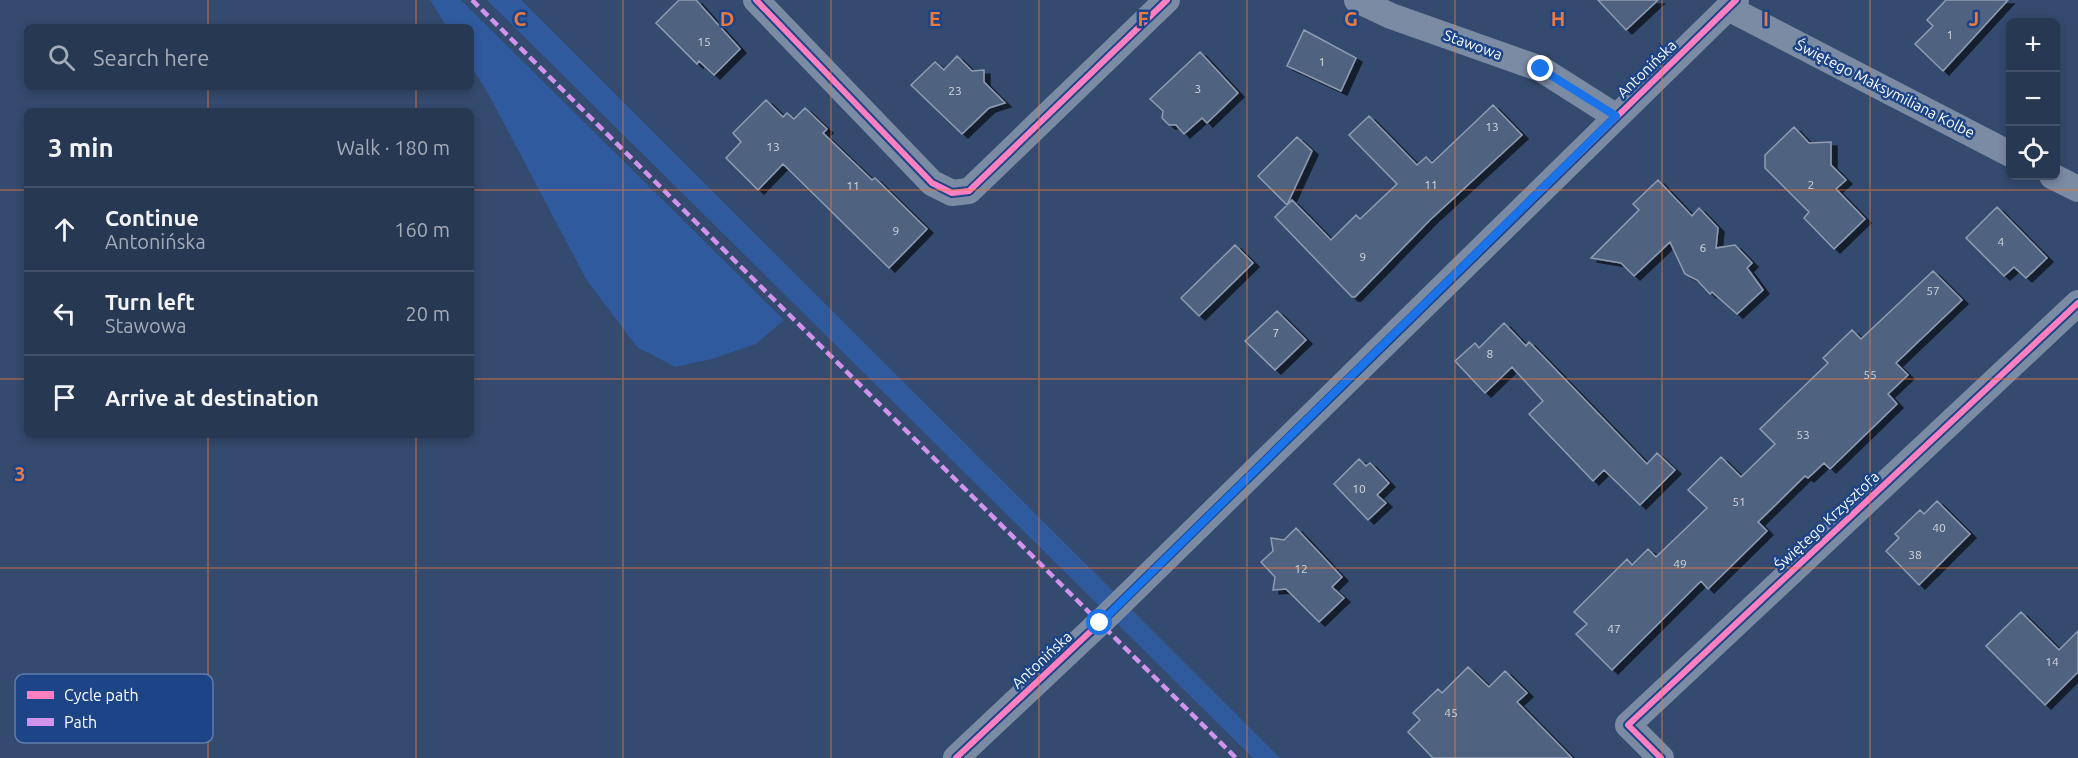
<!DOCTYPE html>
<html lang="en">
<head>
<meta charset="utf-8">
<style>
  :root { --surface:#273852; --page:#2f3f59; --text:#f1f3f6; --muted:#a4acb8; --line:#435269 }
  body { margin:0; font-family:Ubuntu,sans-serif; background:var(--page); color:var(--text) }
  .controls { position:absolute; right:18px; top:18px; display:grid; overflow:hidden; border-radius:9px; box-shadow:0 3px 9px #0003 }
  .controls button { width:54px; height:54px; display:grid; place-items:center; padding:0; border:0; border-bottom:2px solid var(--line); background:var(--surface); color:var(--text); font:30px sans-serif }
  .stop { position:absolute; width:18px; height:18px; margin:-14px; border:4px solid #1a73e8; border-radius:50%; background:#fff }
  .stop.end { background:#1a73e8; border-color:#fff; box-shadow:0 2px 6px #0008 }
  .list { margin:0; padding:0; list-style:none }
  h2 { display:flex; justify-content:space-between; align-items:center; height:78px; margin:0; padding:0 24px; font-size:26px }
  h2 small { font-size:20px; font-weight:400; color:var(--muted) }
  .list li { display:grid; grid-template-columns:39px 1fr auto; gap:18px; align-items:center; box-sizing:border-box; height:84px; padding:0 24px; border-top:2px solid var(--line) }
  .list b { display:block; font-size:22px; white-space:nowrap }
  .list p { margin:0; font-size:20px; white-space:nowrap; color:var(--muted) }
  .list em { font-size:20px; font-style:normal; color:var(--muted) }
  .icon { flex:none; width:33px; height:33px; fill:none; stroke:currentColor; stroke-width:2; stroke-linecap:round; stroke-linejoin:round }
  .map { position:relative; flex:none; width:2078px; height:758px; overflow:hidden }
  .search { position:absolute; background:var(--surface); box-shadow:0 3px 9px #0003; left:24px; top:24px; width:450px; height:66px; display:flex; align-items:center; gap:15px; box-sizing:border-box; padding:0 21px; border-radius:9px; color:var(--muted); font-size:22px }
  .panel { position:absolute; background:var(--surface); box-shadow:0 3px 9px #0003; left:24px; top:108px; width:450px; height:330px; border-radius:9px }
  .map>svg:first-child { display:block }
  .green { fill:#305a9e }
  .building { fill:#50627f; stroke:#8f9cb2; stroke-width:1.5; filter:url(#shadow) }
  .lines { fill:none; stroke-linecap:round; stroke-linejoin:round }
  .street { stroke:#7b8ba4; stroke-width:26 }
  .quiet { stroke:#d193ec; stroke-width:4.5; stroke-dasharray:9 4.5; stroke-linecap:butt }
  .cycleway-casing { stroke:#1c4487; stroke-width:10 }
  .cycleway { stroke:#ff80c0; stroke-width:6 }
  .route { stroke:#1a73e8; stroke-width:8 }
  .grid { fill:none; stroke:#ed7a3d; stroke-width:1.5; stroke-opacity:0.55 }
  .labels { text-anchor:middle; stroke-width:5; stroke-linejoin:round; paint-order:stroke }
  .number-label { font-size:12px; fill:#d3d8df }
  .street-label { font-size:15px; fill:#fff; stroke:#1c4487 }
  .key { fill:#1c4487; stroke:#607cab; stroke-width:1.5 }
  .key-label { font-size:16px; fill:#fff }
  .grid-label { font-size:20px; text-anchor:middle; font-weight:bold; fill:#ed7a3d; stroke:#1c4487; stroke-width:5; stroke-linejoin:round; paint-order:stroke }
</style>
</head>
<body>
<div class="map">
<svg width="2078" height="758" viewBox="0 0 2078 758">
  <defs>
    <filter id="shadow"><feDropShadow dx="6" dy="4" stdDeviation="0" flood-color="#0009"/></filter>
  </defs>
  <rect width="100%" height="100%" fill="#344a6e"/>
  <!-- green -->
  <path class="green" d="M430,0H461L784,320L756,344L712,359L675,367L637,347L586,279L489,95L471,66V27H447Z
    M487,0H521L1280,758H1253Z"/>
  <!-- building -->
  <path class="building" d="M679,0H696L740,49L714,75L699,61L697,64L656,23Z
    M1598,0H1658L1626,30Z
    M1946,0H2008L1943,71L1915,44L1933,26L1927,20Z
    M1304,30L1356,58L1341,91L1287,66Z
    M1200,52L1238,93L1207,123L1202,118L1184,134L1176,125H1169L1162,118L1163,111L1150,99Z
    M957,56L972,71L984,70V82L1005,103L989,108L962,134L911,85L935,62L944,70Z
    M766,100L783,117L787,113L794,119L805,108L827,129L823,133L872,180L875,178L927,229L889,268L783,164L758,190L726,158L741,142L733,133Z
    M1493,105L1522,135L1430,220L1355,297H1352L1275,217L1292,200L1331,240L1356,215L1360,219L1397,184L1349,135L1369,116L1417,165L1426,157L1432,163Z
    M1794,127L1809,143L1831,142V165L1846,180L1836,189L1865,219L1834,249L1804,218L1809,212L1765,168V155Z
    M1297,137L1312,151L1287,205L1258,176Z
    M1658,180L1692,216L1699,208L1718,228L1716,248L1735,245L1752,263L1747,268L1763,290L1737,314L1712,292L1710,294L1697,280L1685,274L1670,242L1634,276L1621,263L1591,258L1639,210L1633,204Z
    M1997,207L2047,258L2026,278L2014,267L2004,276L1966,238Z
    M1235,245L1253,263L1199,316L1181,298Z
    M1933,271L1962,300L1896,363L1908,375L1888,394L1897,404L1830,469L1824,463L1808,478L1805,476L1758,522L1767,531L1708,589L1701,581L1612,670L1576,634L1587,624L1574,612L1627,559L1632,565L1648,549L1656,557L1707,508L1688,490L1721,457L1741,477L1775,444L1760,429L1828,363L1823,358L1852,330L1861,339Z
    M1277,311L1306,340L1275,370L1245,341Z
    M1504,323L1526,346L1529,342L1647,464L1657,453L1675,470L1640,505L1604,470L1593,481L1529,414L1543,401L1512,367L1485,393L1455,361L1475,343L1479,348Z
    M1359,459L1366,466L1370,463L1389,483L1377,495L1386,503L1368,520L1334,484Z
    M1937,501L1970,534L1919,585L1886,551L1899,538L1895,534L1920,510L1924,514Z
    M1296,528L1342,577L1332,587L1344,598L1319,622L1286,589L1273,590L1275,577L1261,562L1273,551L1271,538L1284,540Z
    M2021,612L2059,650L2078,631V672L2045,705L1986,646Z
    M1468,667L1489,687L1505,671L1527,693L1517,702L1572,758H1433L1408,732L1420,720L1413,713L1438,689L1442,693Z"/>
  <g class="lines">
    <!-- street -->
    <path class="street" d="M756,0L932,183L952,193L969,191L1167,0
      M1357,0L1391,16L1541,69L1615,116
      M1728,8L2010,154
      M2052,176L2078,189
      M956,758L1109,614L1736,0
      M1661,758L1628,725L2078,303"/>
    <!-- quiet -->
    <path class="quiet" d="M472,0L1236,758"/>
    <!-- cycleway casing -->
    <g class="cycleway-casing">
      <path id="cycleway" d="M756,0L932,183L952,193L969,191L1167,0
        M956,758L1109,614L1736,0
        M1661,758L1628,725L2078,303"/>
    </g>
    <!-- cycleway -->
    <use href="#cycleway" class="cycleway"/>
  </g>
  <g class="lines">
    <!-- route -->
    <path class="route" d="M1100,623L1616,116L1541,69"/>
  </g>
  <!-- grid -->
  <path class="grid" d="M208,0V27M416,0V27M623,0V758M831,0V758M1039,0V758M1247,0V758M1455,0V758M1662,0V758M1870,0V758M208,87V111M416,87V111M0,190H27M471,190H2078M0,379H27M471,379H2078M208,435V758M416,435V758M0,568H2078"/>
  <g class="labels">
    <!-- number labels -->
    <g class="number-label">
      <text x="1950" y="39">1</text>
      <text x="704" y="46">15</text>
      <text x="1322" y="66">1</text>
      <text x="1198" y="93">3</text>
      <text x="955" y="95">23</text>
      <text x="1492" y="131">13</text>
      <text x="773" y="151">13</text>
      <text x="1431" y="189">11</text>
      <text x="1811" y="189">2</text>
      <text x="853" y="190">11</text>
      <text x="896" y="235">9</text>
      <text x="2001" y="246">4</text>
      <text x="1703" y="252">6</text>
      <text x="1363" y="261">9</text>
      <text x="1933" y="295">57</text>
      <text x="1276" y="337">7</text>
      <text x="1490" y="358">8</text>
      <text x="1870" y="379">55</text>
      <text x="1803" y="439">53</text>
      <text x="1359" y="493">10</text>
      <text x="1739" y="506">51</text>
      <text x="1939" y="532">40</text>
      <text x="1915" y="559">38</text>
      <text x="1680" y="568">49</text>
      <text x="1301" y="573">12</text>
      <text x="1614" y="633">47</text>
      <text x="2052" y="666">14</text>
      <text x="1451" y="717">45</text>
    </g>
    <!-- street labels -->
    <g class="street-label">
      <text transform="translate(1473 45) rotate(20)" y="5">Stawowa</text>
      <text transform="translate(1647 69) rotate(-44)" y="5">Antonińska</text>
      <text transform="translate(1885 89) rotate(27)" y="5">Świętego Maksymiliana Kolbe</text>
      <text transform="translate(1827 521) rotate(-43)" y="5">Świętego Krzysztofa</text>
      <text transform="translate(1042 660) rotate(-43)" y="5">Antonińska</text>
    </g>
  </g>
  <!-- legend -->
  <rect x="15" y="674" width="198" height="69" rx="9" class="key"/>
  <rect x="27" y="691" width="27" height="8" fill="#ff80c0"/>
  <rect x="27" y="718" width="27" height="8" fill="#d193ec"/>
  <g class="key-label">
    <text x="64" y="701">Cycle path</text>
    <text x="64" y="728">Path</text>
  </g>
  <g class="grid-label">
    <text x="520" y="26">C</text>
    <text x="727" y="26">D</text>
    <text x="935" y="26">E</text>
    <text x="1143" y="26">F</text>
    <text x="1351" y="26">G</text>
    <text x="1558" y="26">H</text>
    <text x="1766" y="26">I</text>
    <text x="1974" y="26">J</text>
    <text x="20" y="481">3</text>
  </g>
</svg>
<div class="controls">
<button>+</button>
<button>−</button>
<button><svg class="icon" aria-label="locate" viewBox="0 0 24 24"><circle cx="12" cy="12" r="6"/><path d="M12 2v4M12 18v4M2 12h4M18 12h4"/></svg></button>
</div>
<div class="stop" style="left:1100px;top:623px"></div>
<div class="stop end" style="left:1541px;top:69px"></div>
<div class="search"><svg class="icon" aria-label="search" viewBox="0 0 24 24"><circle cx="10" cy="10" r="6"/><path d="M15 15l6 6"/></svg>Search here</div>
<section class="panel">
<h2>3 min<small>Walk · 180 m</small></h2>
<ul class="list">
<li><svg class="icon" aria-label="ahead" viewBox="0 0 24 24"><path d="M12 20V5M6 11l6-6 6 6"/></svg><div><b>Continue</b><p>Antonińska</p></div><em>160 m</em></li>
<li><svg class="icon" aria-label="left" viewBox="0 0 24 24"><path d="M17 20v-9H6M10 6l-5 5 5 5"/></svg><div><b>Turn left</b><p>Stawowa</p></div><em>20 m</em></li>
<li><svg class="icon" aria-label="arrive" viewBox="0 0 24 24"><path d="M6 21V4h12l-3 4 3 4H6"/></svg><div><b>Arrive at destination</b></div></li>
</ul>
</section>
</div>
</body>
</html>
